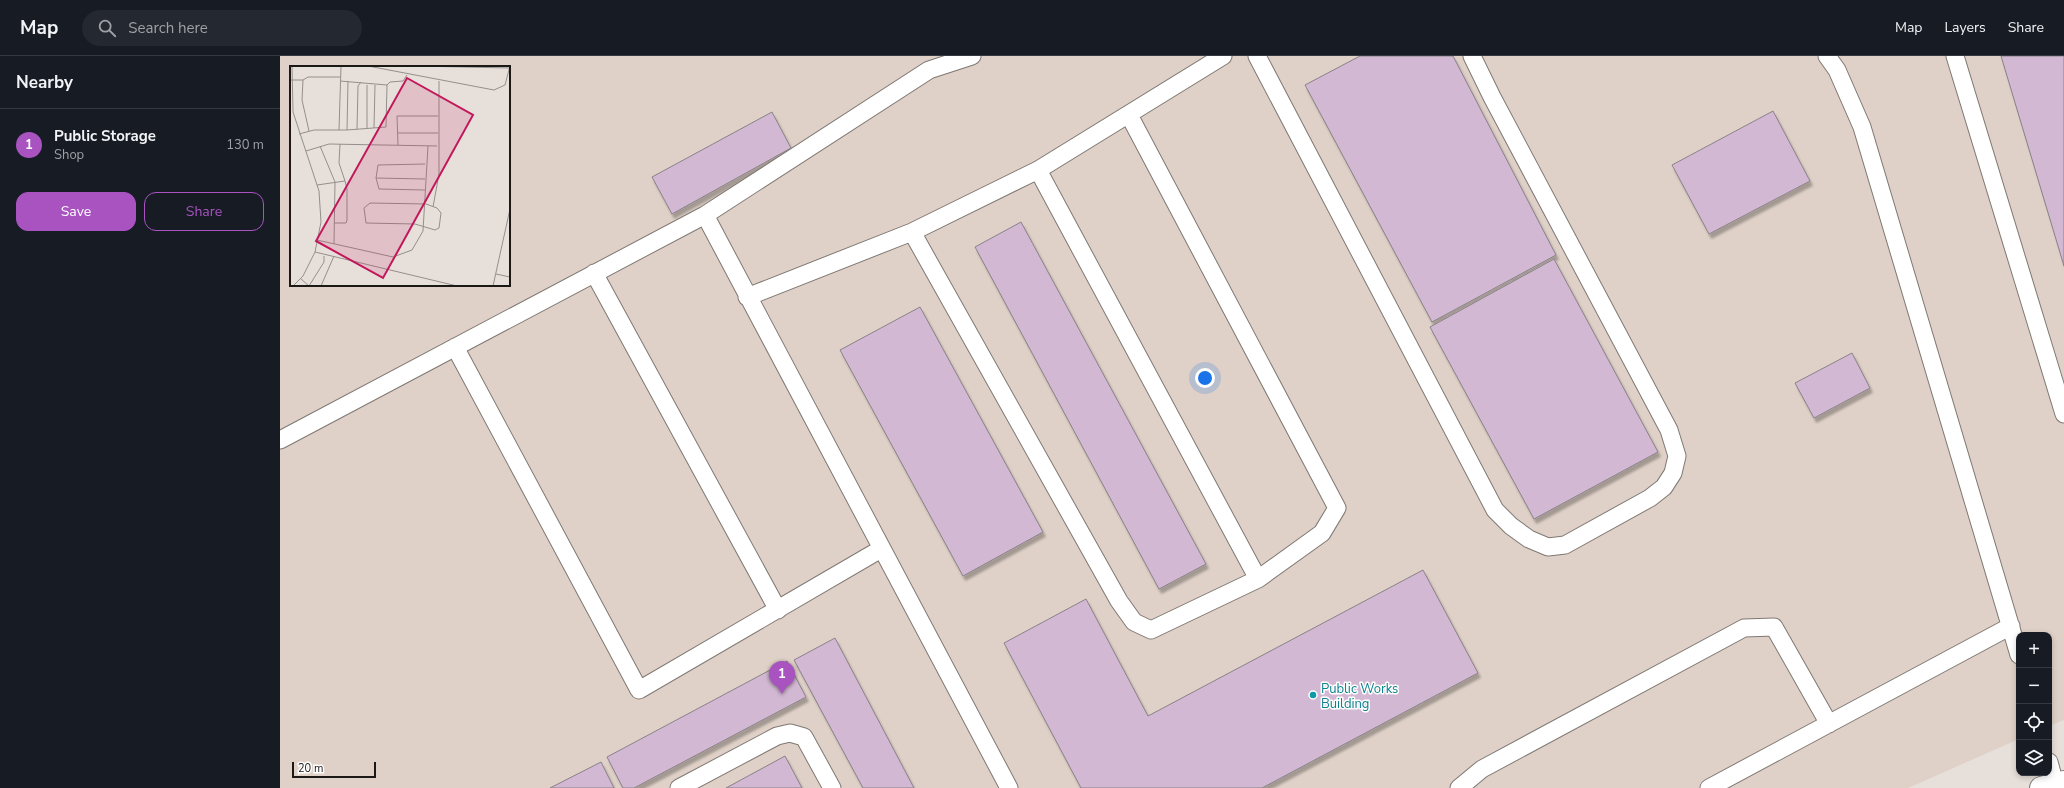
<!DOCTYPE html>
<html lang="en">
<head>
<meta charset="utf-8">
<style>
  :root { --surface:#171b24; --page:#242831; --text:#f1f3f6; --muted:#9ea1a6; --line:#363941; --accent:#a953c1 }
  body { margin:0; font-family:"Nunito Sans",sans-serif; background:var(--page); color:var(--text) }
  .controls { position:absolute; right:12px; bottom:12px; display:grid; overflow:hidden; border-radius:8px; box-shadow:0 2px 6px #0003 }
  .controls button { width:36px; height:36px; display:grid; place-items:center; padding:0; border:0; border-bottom:1px solid var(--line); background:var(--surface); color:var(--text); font:20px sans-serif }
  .scale { position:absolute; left:12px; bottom:10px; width:84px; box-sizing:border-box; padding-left:4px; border:2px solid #1b1816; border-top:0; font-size:11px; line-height:14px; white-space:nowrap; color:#1b1816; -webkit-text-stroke:3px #fff; paint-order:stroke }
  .you { position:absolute; left:925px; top:322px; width:14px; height:14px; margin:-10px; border:3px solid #fff; border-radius:50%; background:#1a73e8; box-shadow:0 0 0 6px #1a73e833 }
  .badge { display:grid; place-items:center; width:26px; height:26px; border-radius:50%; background:var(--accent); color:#fff; font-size:13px; font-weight:700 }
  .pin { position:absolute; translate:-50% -33px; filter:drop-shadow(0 1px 2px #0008) }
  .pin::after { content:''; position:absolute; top:21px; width:14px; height:12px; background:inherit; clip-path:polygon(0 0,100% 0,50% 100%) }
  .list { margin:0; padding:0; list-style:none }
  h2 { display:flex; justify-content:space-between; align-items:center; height:52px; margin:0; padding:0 16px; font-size:17px }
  h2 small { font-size:13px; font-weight:400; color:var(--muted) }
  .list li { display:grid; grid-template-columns:26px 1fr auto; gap:12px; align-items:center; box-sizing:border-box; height:72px; padding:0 16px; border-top:1px solid var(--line) }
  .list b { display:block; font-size:15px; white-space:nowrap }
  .list p { margin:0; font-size:13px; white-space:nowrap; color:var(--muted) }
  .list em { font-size:13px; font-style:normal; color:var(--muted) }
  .actions { display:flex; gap:8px; padding:12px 16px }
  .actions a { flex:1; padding:9px 0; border:1px solid var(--accent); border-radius:12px; text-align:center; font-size:14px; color:var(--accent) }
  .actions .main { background:var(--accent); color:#fff }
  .icon { flex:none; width:22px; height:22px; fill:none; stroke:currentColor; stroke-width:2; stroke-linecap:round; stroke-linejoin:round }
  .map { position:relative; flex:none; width:1784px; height:732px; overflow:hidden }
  header { display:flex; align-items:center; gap:24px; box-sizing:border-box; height:56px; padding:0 20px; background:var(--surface); border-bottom:1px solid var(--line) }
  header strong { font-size:19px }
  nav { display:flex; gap:22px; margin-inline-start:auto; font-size:14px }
  .search { width:280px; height:36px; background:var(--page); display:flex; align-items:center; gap:10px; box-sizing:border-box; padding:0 14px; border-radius:22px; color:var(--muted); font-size:15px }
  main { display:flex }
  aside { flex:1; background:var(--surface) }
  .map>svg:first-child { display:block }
  .built { fill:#dfd1c7; fill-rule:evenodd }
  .building { fill:#d3b8d3; stroke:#888288; filter:url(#shadow) }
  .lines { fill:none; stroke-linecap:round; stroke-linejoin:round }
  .lane-casing { stroke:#7f7873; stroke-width:19 }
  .street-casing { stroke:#7f7873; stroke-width:24 }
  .lane { stroke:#fff; stroke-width:17 }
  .street { stroke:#fff; stroke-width:22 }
  .culture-dot { fill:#0f9aa8; stroke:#fff; stroke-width:1.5 }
  .labels { text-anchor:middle; stroke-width:3; stroke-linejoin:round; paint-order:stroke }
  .culture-label { font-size:13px; fill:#0d838f; stroke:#fff; text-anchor:start }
  .inset-road { fill:none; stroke:#958f8c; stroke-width:1 }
  .view { fill:#c2185b; fill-opacity:0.15; stroke:#c2185b; stroke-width:2 }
  .inset-edge { fill:none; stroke:#1b1816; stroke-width:2 }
</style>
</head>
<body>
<header>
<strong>Map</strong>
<div class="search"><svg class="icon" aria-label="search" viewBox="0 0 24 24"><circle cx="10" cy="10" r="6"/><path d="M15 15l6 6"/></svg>Search here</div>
<nav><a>Map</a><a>Layers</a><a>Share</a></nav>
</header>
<main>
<aside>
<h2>Nearby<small></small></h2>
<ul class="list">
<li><span class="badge">1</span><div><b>Public Storage</b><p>Shop</p></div><em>130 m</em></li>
</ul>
<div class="actions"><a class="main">Save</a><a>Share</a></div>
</aside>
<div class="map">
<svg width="1784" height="732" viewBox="0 0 1784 732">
  <defs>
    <filter id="shadow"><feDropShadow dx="2.5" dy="4.5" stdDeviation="1" flood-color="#0004"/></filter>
  </defs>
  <rect width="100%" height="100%" fill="#e7dfda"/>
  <!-- built -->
  <path class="built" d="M0,0H1784V664L1769,670V579H1739V683L1628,732H0ZM11,11H229V229H11Z"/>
  <!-- building -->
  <path class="building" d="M1080,0H1173L1276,199L1152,266L1025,29Z
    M1721,0H1784V210Z
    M1493,55L1530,125L1429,178L1392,109Z
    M492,56L511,92L392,158L372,121Z
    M741,166L926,508L879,533L695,191Z
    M1274,203L1378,396L1254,463L1150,271Z
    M640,251L763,476L683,520L560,294Z
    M1572,297L1590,332L1534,362L1515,327Z
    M1143,514L1198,617L982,732H801L724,587L806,543L868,660Z
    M555,582L634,732H583L514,604Z
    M507,605L526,641L354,732H343L327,701Z
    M505,700L522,732H446Z
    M321,706L334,732H270Z"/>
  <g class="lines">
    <!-- lane casing -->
    <g class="lane-casing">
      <path id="lane" d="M977,0L1215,454L1231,470L1249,483L1268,491L1285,489L1370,442L1384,431L1393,417L1397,400L1389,374L1212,41L1192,0
        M1547,0L1557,14L1582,71L1739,599
        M1675,0L1784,358
        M758,114L978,523
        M425,159L729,732
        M632,176L839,545L854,566L871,574L978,523L1042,477L1057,452L849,59
        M314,217L498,554
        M467,241L632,176L758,114L943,0
        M175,291L359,634L601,493
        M0,384L425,159L649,14L692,0
        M1769,706L1775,728
        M399,732L497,680L510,677L524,681L552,732
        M1179,732L1202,713L1464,572L1494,571L1549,668
        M1429,732L1731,570"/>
    </g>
    <!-- street casing -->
    <g class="street-casing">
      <path id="street" d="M1761,732L1784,726"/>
    </g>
    <!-- lane -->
    <use href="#lane" class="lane"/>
    <!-- street -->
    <use href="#street" class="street"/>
  </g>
  <!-- markers -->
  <circle class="culture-dot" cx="1033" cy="639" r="4"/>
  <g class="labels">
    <!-- culture labels -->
    <g class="culture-label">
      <text x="1041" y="637">Public Works<tspan x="1041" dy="15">Building</tspan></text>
    </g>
  </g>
  <!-- overview -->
  <g transform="translate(10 10)">
    <rect width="220" height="220" fill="#e7dfda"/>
    <path class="inset-road" d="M2,0L3,46L29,125L31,156L25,186L13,210L3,220M78,0L204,24L215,19L220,0M127,0L220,2M1,14H13L18,11H50M13,14L12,34L19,65M50,15L97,19L100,16L113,15L117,9M77,19V62M84,62L85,19M67,63L68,20L71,16M49,64L51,0M57,64L96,61L97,19M108,67H148M9,68L24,64H57L58,15M108,79L107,50H148M30,80L45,116L44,178M16,85L39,78L147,80M86,112L135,113M27,119L55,115L49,97L50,78M135,124L89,123L86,112L88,99L135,98M80,137L136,138L147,142L151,147L149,162L145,164L125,158L76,157L74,142ZM143,141L149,108V15M44,157H56L57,154V123L55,115M27,174L103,191L122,184L133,165L138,80M25,186L167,220M206,208L220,211M10,212L19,220M19,220L34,196V190M31,220L44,190M203,220L220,143"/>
    <path class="view" d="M117,12L183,49L93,212L26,175Z"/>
    <rect width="220" height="220" class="inset-edge"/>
  </g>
</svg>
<div class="controls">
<button>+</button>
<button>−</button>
<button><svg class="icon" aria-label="locate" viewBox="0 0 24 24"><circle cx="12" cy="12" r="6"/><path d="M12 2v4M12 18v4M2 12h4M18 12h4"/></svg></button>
<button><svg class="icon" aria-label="layers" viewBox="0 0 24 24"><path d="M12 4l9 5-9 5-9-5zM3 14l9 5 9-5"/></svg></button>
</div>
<div class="scale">20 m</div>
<div class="you"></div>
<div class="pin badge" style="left:502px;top:638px">1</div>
</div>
</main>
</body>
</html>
